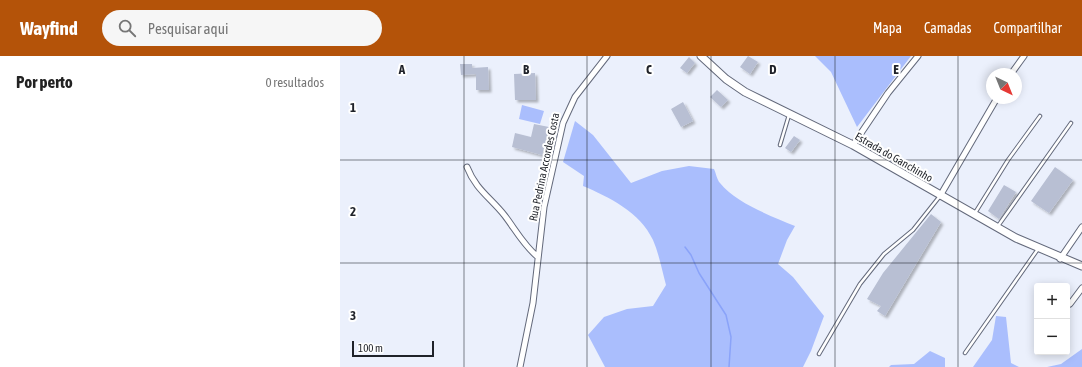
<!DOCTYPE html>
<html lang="pt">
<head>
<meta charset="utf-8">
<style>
  :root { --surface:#fff; --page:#f6f6f6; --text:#222; --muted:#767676; --line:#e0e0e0; --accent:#b45309 }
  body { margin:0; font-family:"Asap Condensed",sans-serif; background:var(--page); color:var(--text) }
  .controls { position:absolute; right:12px; bottom:12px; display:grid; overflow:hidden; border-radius:4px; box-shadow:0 2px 10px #0003 }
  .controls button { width:36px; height:36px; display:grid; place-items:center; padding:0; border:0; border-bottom:1px solid var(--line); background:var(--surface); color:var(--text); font:20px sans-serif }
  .compass { position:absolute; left:646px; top:12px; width:36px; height:36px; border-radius:50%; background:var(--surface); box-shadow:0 2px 10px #0003; rotate:137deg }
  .scale { position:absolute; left:12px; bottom:10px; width:82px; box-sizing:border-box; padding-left:4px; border:2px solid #1f2229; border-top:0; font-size:11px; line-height:14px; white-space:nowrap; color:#1f2229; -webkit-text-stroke:3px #fff; paint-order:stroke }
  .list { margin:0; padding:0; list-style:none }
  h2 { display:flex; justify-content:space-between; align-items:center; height:52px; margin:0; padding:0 16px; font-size:17px }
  h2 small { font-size:13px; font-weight:400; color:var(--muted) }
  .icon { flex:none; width:22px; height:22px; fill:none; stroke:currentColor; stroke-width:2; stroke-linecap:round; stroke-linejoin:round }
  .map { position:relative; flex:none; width:742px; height:311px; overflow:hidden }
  header { display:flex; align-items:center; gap:24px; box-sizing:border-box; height:56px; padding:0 20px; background:var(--accent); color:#fff }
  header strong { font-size:19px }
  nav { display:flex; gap:22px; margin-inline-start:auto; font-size:14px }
  .search { width:280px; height:36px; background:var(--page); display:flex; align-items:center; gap:10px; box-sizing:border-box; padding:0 14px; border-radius:22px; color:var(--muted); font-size:15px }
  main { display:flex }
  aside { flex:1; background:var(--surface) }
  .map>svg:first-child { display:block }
  .green { fill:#aabefd }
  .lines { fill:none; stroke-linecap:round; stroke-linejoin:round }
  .stream { stroke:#8aa3f9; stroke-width:1.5 }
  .building { fill:#b8bfd3; filter:url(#shadow) }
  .lane-casing { stroke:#63697b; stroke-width:4.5 }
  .street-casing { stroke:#63697b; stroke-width:7 }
  .secondary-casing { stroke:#63697b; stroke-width:9 }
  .lane { stroke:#fff; stroke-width:2.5 }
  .street { stroke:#fff; stroke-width:5 }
  .secondary { stroke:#fff; stroke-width:7 }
  .grid { fill:none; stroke:#1f2229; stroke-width:1; stroke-opacity:0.55 }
  .labels { text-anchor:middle; stroke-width:4; stroke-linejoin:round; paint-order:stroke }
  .street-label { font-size:11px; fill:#1f2229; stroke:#fff }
  .grid-label { font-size:13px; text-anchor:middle; font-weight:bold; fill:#1f2229; stroke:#fff; stroke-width:4; stroke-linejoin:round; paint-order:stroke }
</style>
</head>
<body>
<header>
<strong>Wayfind</strong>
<div class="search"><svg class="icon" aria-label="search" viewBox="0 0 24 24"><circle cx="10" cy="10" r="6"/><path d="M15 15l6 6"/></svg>Pesquisar aqui</div>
<nav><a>Mapa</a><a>Camadas</a><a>Compartilhar</a></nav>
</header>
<main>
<aside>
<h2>Por perto<small>0 resultados</small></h2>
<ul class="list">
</ul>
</aside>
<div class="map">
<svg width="742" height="311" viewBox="0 0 742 311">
  <defs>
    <filter id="shadow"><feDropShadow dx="2.5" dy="2.5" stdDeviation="1" flood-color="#0004"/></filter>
  </defs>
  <rect width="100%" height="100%" fill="#ebf0fc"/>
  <!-- green -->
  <path class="green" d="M475,0H571L517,71L491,16Z
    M182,49L204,55L200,68L179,63Z
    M235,65L253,79L291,127L322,115L349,110L374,113C376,117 377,124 380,127C396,147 431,160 455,170L447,184L438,208L453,221L484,260L471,295L463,311H265L248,279L264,261L287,253L313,250L326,229C322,214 319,198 313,184C300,156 269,141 243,130L244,120L223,106Z
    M656,260L666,261L671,307L679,311H633L652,284Z
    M742,293V311H707L721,308Z
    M590,295L605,302V311H549L551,309L574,308Z"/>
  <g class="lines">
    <!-- stream -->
    <path class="stream" d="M345,191L351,199L359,217L386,259L391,281L389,311"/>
  </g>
  <!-- building -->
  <path class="building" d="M408,0L418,6L410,18L400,11Z
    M349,1L355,7L347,17L340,12Z
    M120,8H132V12L148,11L149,34H136V18L121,19Z
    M195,17L196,44H175L174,18Z
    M377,34L388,44L381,51L370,41Z
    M343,46L353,65L341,71L331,53Z
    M194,68L209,71L202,99L172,91L175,77L191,81Z
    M454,80L460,84L451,96L445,92Z
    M715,111L733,124L709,157L691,145Z
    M664,129L676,136L659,163L648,155Z
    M591,158L601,166L545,260L537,255L541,250L527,243L543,217Z"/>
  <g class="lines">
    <!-- lane casing -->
    <g class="lane-casing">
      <path id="lane" d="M440,89L449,59
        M635,157L668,104L700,60
        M658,170L731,67
        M625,297L698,193
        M479,298L520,228L544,198L573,174L600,140"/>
    </g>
    <!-- street casing -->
    <g class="street-casing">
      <path id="street" d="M671,18L684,0
        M513,89L548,37L578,0
        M127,111C136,134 150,141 165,160C175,173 184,190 198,201
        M600,140L657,42
        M720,203L742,171
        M730,248L742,232
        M180,311L193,247L204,151L223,67L235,41L267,0"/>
    </g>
    <!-- secondary casing -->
    <g class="secondary-casing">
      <path id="secondary" d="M361,0L386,23L405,36L513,89L676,182L742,210"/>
    </g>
    <!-- lane -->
    <use href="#lane" class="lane"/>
    <!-- street -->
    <use href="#street" class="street"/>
    <!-- secondary -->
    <use href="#secondary" class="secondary"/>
  </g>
  <!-- grid -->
  <path class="grid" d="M124,0V311M247,0V311M371,0V311M495,0V311M618,0V311M0,104H742M0,207H742"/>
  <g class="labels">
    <!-- street labels -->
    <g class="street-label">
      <text transform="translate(554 101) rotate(30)" y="4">Estrada do Ganchinho</text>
      <text transform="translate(204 111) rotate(-78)" y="4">Rua Pedrina Accordes Costa</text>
    </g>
  </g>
  <g class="grid-label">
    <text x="62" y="18">A</text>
    <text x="186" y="18">B</text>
    <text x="309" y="18">C</text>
    <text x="433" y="18">D</text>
    <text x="556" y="18">E</text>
    <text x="13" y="56">1</text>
    <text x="13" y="160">2</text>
    <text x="13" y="264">3</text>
  </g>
</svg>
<div class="controls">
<button>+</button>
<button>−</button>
</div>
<svg class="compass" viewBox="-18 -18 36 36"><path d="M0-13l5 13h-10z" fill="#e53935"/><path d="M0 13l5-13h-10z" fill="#767676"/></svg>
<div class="scale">100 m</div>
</div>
</main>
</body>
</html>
